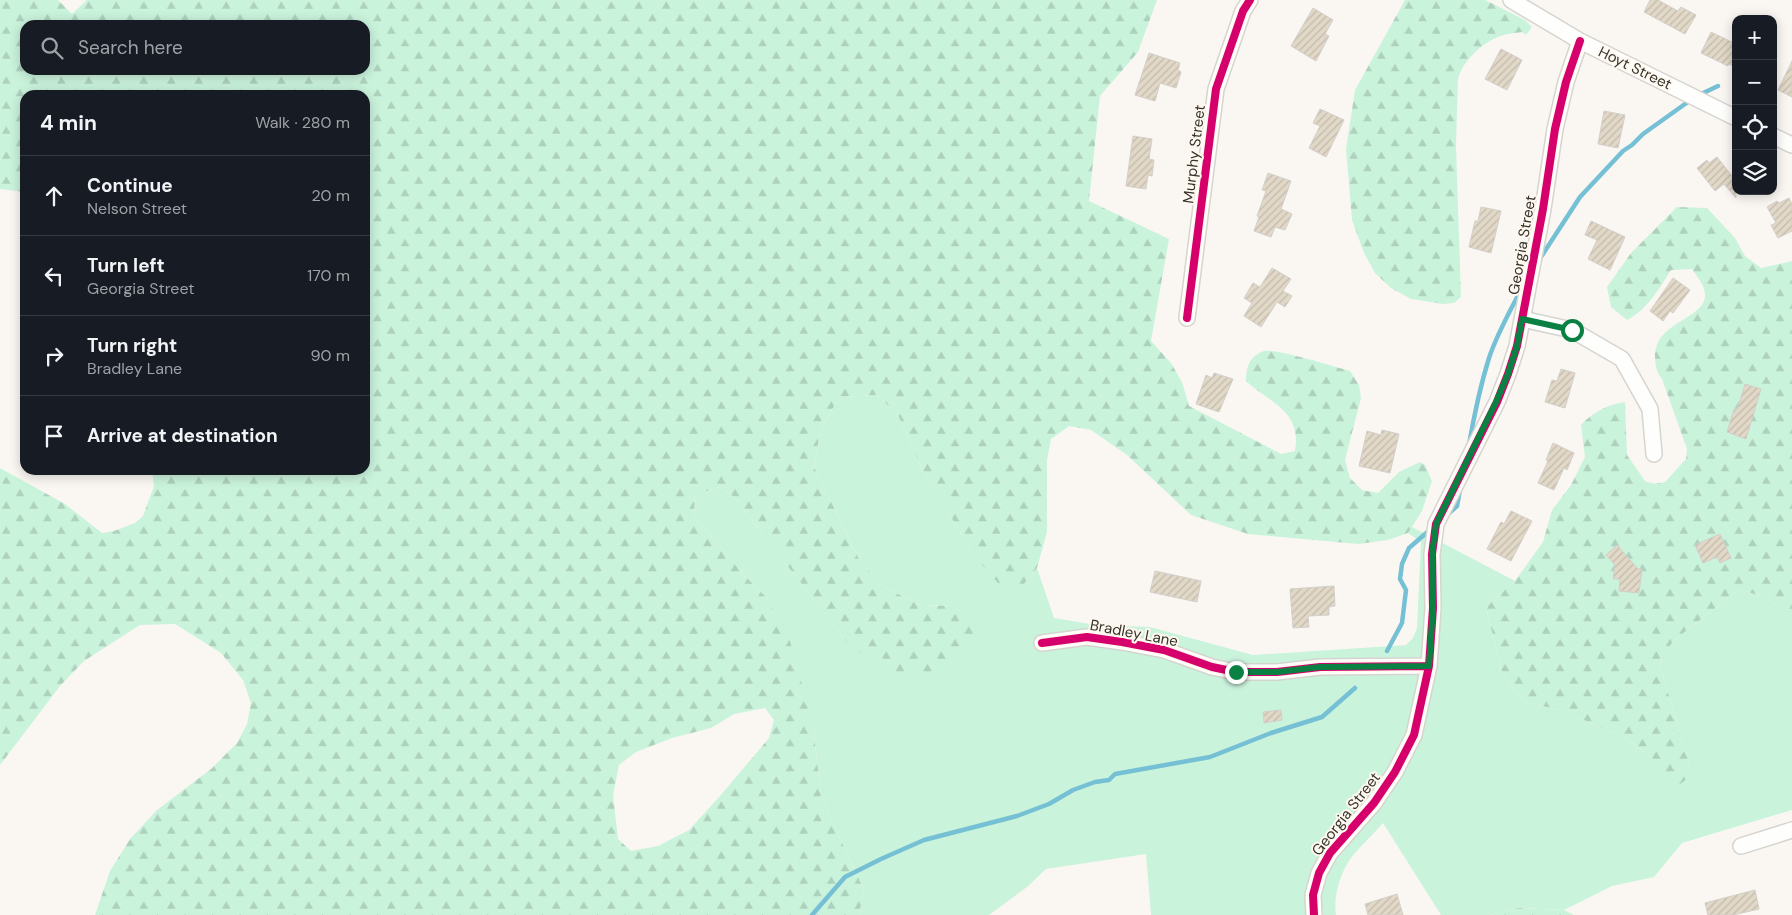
<!DOCTYPE html>
<html lang="en">
<head>
<meta charset="utf-8">
<style>
  :root { --surface:#171b24; --page:#20242c; --text:#f1f3f6; --muted:#9ea1a6; --line:#363941 }
  body { margin:0; font-family:"DM Sans",sans-serif; background:var(--page); color:var(--text) }
  .controls { position:absolute; right:15px; top:15px; display:grid; overflow:hidden; border-radius:10px; box-shadow:0 2px 12px #0003 }
  .controls button { width:45px; height:45px; display:grid; place-items:center; padding:0; border:0; border-bottom:1px solid var(--line); background:var(--surface); color:var(--text); font:25px sans-serif }
  .stop { position:absolute; width:15px; height:15px; margin:-11px; border:4px solid #0b8043; border-radius:50%; background:#fff }
  .stop.end { background:#0b8043; border-color:#fff; box-shadow:0 1px 5px #0008 }
  .list { margin:0; padding:0; list-style:none }
  h2 { display:flex; justify-content:space-between; align-items:center; height:65px; margin:0; padding:0 20px; font-size:21px }
  h2 small { font-size:16px; font-weight:400; color:var(--muted) }
  .list li { display:grid; grid-template-columns:32px 1fr auto; gap:15px; align-items:center; box-sizing:border-box; height:80px; padding:0 20px; border-top:1px solid var(--line) }
  .list b { display:block; font-size:19px; white-space:nowrap }
  .list p { margin:0; font-size:16px; white-space:nowrap; color:var(--muted) }
  .list em { font-size:16px; font-style:normal; color:var(--muted) }
  .icon { flex:none; width:28px; height:28px; fill:none; stroke:currentColor; stroke-width:2; stroke-linecap:round; stroke-linejoin:round }
  .map { position:relative; flex:none; width:1792px; height:915px; overflow:hidden }
  .search { position:absolute; background:var(--surface); box-shadow:0 2px 12px #0003; left:20px; top:20px; width:350px; height:55px; display:flex; align-items:center; gap:12px; box-sizing:border-box; padding:0 18px; border-radius:15px; color:var(--muted); font-size:19px }
  .panel { position:absolute; background:var(--surface); box-shadow:0 2px 12px #0003; left:20px; top:90px; width:350px; height:385px; border-radius:15px }
  .map>svg:first-child { display:block }
  .green { fill:#caf3dc }
  .forest { fill:url(#forest-firs); fill-rule:evenodd }
  .lines { fill:none; stroke-linecap:round; stroke-linejoin:round }
  .stream { stroke:#75c0d4; stroke-width:4.5 }
  .building { fill:url(#building-hatch); stroke:#d2cfcb }
  .street-casing { stroke:#d6d4cf; stroke-width:18 }
  .street { stroke:#fefefd; stroke-width:15 }
  .cycleway-casing { stroke:#fef8ee; stroke-width:11 }
  .cycleway { stroke:#d6006c; stroke-width:8 }
  .route { stroke:#0b8043; stroke-width:6 }
  .labels { text-anchor:middle; stroke-width:4; stroke-linejoin:round; paint-order:stroke }
  .street-label { font-size:15px; fill:#35322e; stroke:#fef8ee }
</style>
</head>
<body>
<div class="map">
<svg width="1792" height="915" viewBox="0 0 1792 915">
  <defs>
    <pattern id="forest-firs" width="22" height="20" patternUnits="userSpaceOnUse" patternTransform="scale(1.25)"><rect width="22" height="20" fill="#caf3dc"/><path d="M5 1l3.5 6h-7zM16 11l3.5 6h-7z" fill="#aed1bd"/></pattern>
    <pattern id="building-hatch" width="6" height="6" patternUnits="userSpaceOnUse" patternTransform="scale(1.25)"><rect width="6" height="6" fill="#e2d8c7"/><path d="M-1 1l2-2M0 6l6-6M5 7l2-2" fill="none" stroke="#c2baab"/></pattern>
  </defs>
  <rect width="100%" height="100%" fill="#faf7f2"/>
  <!-- green -->
  <path class="green" d="M876,395L897,413L921,467L975,557L1024,584L1037,568L1054,618L1096,625L1150,627L1253,655L1406,645L1413,638L1417,628L1421,542L1408,533L1412,527L1515,581L1486,607L1501,669L1513,688L1528,703L1561,710L1623,737L1652,758L1669,785L1690,766L1660,666L1661,655L1677,638L1740,589L1768,599L1792,619V810L1682,843L1654,877L1612,886L1564,910L1518,908L1490,915H1441L1383,823C1373,835 1360,846 1351,858C1340,873 1333,897 1336,915H1151L1146,854L1046,869L1027,887L989,915H859L864,890L821,797L813,724L768,599L746,577L694,516L695,495L720,487L734,497L849,645L955,606L920,605L884,587L859,559L814,467L820,432L839,397Z"/>
  <!-- forest -->
  <path class="forest" d="M0,0H58L72,14L87,0H1157L1138,52L1100,96L1089,201L1169,239L1151,341L1171,363L1182,382L1189,406L1281,454L1295,451C1302,411 1270,403 1246,381C1246,368 1249,356 1264,351C1275,348 1335,367 1350,371L1359,385L1361,398L1345,460L1350,478L1362,490L1378,493L1399,472L1420,462L1425,465L1432,481L1422,511L1412,527L1408,533L1388,540L1358,544L1248,534L1191,515L1127,455L1091,430L1069,426L1051,439L1047,460V532L1037,568L1024,584L998,583L975,557L921,467L897,413L876,395L839,397L820,432L814,467L859,559L884,587L920,605L955,606L975,618V639L959,663L916,677L879,668L849,645L734,497L720,487L695,495L694,516L746,577L768,599L790,641L813,724L821,797L864,890L859,915H95L110,871L130,839L157,810L211,769L237,743L247,724L251,703L243,680L221,653L175,624L140,625L84,661L60,686L0,765V468L65,504L102,533L114,531L135,523L143,516L154,486L152,470H365V95H25V192L0,189ZM25,25H365V70H25ZM765,708L774,720L769,738L720,796L689,830L658,846L631,851L618,839L613,795L619,765L636,752L672,738L711,728L734,714Z
    M1405,0H1485L1525,20L1532,27L1526,35L1522,32C1515,33 1505,34 1498,37C1481,44 1463,61 1458,79L1456,145L1461,297L1454,303L1443,304L1411,299L1391,288L1375,273L1364,253L1352,220L1346,149L1355,90Z
    M1677,207L1707,208L1735,238L1745,256L1761,268L1792,261V619L1768,599L1740,589L1677,638L1661,655L1660,666L1690,766L1688,778L1679,785H1668L1652,758L1623,737L1561,710L1528,703L1513,688L1501,669L1486,607L1515,581L1543,542L1552,510L1571,485L1585,457L1581,425C1591,413 1609,404 1625,402L1627,455L1645,481L1654,484L1665,482L1686,459L1687,449L1662,379C1656,371 1656,367 1655,358C1654,322 1702,320 1705,297C1706,286 1697,277 1692,269L1671,270C1659,289 1647,310 1627,320L1611,307L1607,287L1631,253Z
    M1518,908L1564,910L1574,915H1490Z"/>
  <g class="lines">
    <!-- stream -->
    <path class="stream" d="M1699,95L1718,86
      M1539,260L1580,197L1623,151L1632,145L1643,134L1692,99
      M1469,445C1474,416 1480,387 1489,358C1497,334 1510,311 1522,288
      M1447,515L1457,506L1460,490
      M1387,651L1402,623L1406,590L1400,579L1402,564L1409,548L1432,528
      M812,915L845,877L881,859L924,840L1017,816L1049,804L1073,790L1095,782L1109,780L1115,774L1210,757L1271,733L1322,717L1355,688"/>
  </g>
  <!-- building -->
  <path class="building" d="M1650,0H1658L1678,11L1681,7L1696,15L1685,34L1644,12Z
    M1313,8L1333,20L1325,34L1329,36L1316,61L1291,46Z
    M1711,32L1736,44V67L1729,64L1728,66L1701,53Z
    M1501,49L1522,60L1507,90L1485,79Z
    M1149,53L1180,63L1178,70L1181,72L1176,88L1160,83L1155,101L1135,95Z
    M1792,61V97L1778,90Z
    M1320,109L1344,120L1326,157L1309,148L1320,126L1313,123Z
    M1604,111L1625,115L1618,148L1598,144Z
    M1133,136L1152,139L1149,159L1154,160L1152,176L1148,175L1146,189L1126,186Z
    M1717,157L1736,181V198L1724,184L1715,191L1697,168L1707,160L1709,163Z
    M1268,173L1291,181L1281,209L1292,214L1285,230L1275,227L1271,237L1254,231L1259,217L1257,216L1266,191L1262,190Z
    M1789,198L1792,204V231L1778,238L1771,225L1776,223L1767,207L1777,201L1779,203Z
    M1481,207L1501,211L1491,253L1469,247L1475,221H1478Z
    M1591,221L1625,237L1610,270L1588,259L1597,240L1585,235Z
    M1272,268L1291,279L1283,291L1292,296L1285,307L1277,302L1261,327L1244,316L1252,303L1244,298L1253,283L1260,287Z
    M1673,278L1690,290L1673,313L1670,311L1663,321L1650,311Z
    M1561,369L1575,373L1565,408L1545,402L1552,380L1557,381Z
    M1214,373L1233,379L1219,412L1196,404L1206,375L1212,378Z
    M1745,384L1761,389L1746,439L1727,432L1734,409L1737,410Z
    M1382,430L1399,434L1390,473L1359,466L1367,431L1381,435Z
    M1553,443L1574,453L1567,470L1564,468L1554,490L1538,483L1548,461L1546,460Z
    M1511,511L1532,521L1511,561L1487,549L1501,522L1504,524Z
    M1720,534L1731,558L1720,563L1717,557L1703,563L1695,545Z
    M1617,545L1638,569H1642L1639,593L1619,591L1620,579H1613L1615,565L1606,555Z
    M1155,571L1201,581L1197,602L1150,592Z
    M1334,586L1335,606L1329,607V615L1308,616L1309,627L1293,628L1290,589Z
    M1281,710L1282,720L1264,723L1263,712Z
    M1755,890L1759,909L1733,915H1708L1705,903Z
    M1397,894L1403,915H1368L1365,904Z"/>
  <g class="lines">
    <!-- street casing -->
    <g class="street-casing">
      <path id="street" d="M1511,0L1580,41L1736,118
        M1773,136L1792,145
        M1187,318L1216,89L1243,11L1250,0
        M1522,319L1572,330L1622,359L1650,409L1654,454
        M1042,643L1087,637L1122,642L1164,650L1212,667L1236,672H1277L1320,667L1429,666
        M1741,846L1792,830
        M1314,915L1313,895L1319,873L1330,853L1374,803L1395,772L1414,735L1429,666L1433,608L1432,554L1436,524L1497,402L1508,374L1517,346L1543,209L1555,129L1566,82L1580,41"/>
    </g>
    <!-- street -->
    <use href="#street" class="street"/>
    <!-- cycleway casing -->
    <g class="cycleway-casing">
      <path id="cycleway" d="M1187,318L1216,89L1243,11L1250,0
        M1042,643L1087,637L1122,642L1164,650L1212,667L1236,672H1277L1320,667L1429,666
        M1314,915L1313,895L1319,873L1330,853L1374,803L1395,772L1414,735L1429,666L1433,608L1432,554L1436,524L1497,402L1508,374L1517,346L1543,209L1555,129L1566,82L1580,41"/>
    </g>
    <!-- cycleway -->
    <use href="#cycleway" class="cycleway"/>
  </g>
  <g class="lines">
    <!-- route -->
    <path class="route" d="M1236,672H1277L1320,667L1429,666L1433,608L1432,554L1436,524L1496,402L1508,374L1517,346L1522,319L1572,330"/>
  </g>
  <g class="labels">
    <!-- street labels -->
    <g class="street-label">
      <text transform="translate(1635 68) rotate(26)" y="5">Hoyt Street</text>
      <text transform="translate(1194 154) rotate(-83)" y="5">Murphy Street</text>
      <text transform="translate(1522 245) rotate(-80)" y="5">Georgia Street</text>
      <text transform="translate(1134 633) rotate(11)" y="5">Bradley Lane</text>
      <text transform="translate(1346 814) rotate(-52)" y="5">Georgia Street</text>
    </g>
  </g>
</svg>
<div class="controls">
<button>+</button>
<button>−</button>
<button><svg class="icon" aria-label="locate" viewBox="0 0 24 24"><circle cx="12" cy="12" r="6"/><path d="M12 2v4M12 18v4M2 12h4M18 12h4"/></svg></button>
<button><svg class="icon" aria-label="layers" viewBox="0 0 24 24"><path d="M12 4l9 5-9 5-9-5zM3 14l9 5 9-5"/></svg></button>
</div>
<div class="stop" style="left:1572px;top:330px"></div>
<div class="stop end" style="left:1236px;top:672px"></div>
<div class="search"><svg class="icon" aria-label="search" viewBox="0 0 24 24"><circle cx="10" cy="10" r="6"/><path d="M15 15l6 6"/></svg>Search here</div>
<section class="panel">
<h2>4 min<small>Walk · 280 m</small></h2>
<ul class="list">
<li><svg class="icon" aria-label="ahead" viewBox="0 0 24 24"><path d="M12 20V5M6 11l6-6 6 6"/></svg><div><b>Continue</b><p>Nelson Street</p></div><em>20 m</em></li>
<li><svg class="icon" aria-label="left" viewBox="0 0 24 24"><path d="M17 20v-9H6M10 6l-5 5 5 5"/></svg><div><b>Turn left</b><p>Georgia Street</p></div><em>170 m</em></li>
<li><svg class="icon" aria-label="right" viewBox="0 0 24 24"><path d="M7 20v-9h11M14 6l5 5-5 5"/></svg><div><b>Turn right</b><p>Bradley Lane</p></div><em>90 m</em></li>
<li><svg class="icon" aria-label="arrive" viewBox="0 0 24 24"><path d="M6 21V4h12l-3 4 3 4H6"/></svg><div><b>Arrive at destination</b></div></li>
</ul>
</section>
</div>
</body>
</html>
